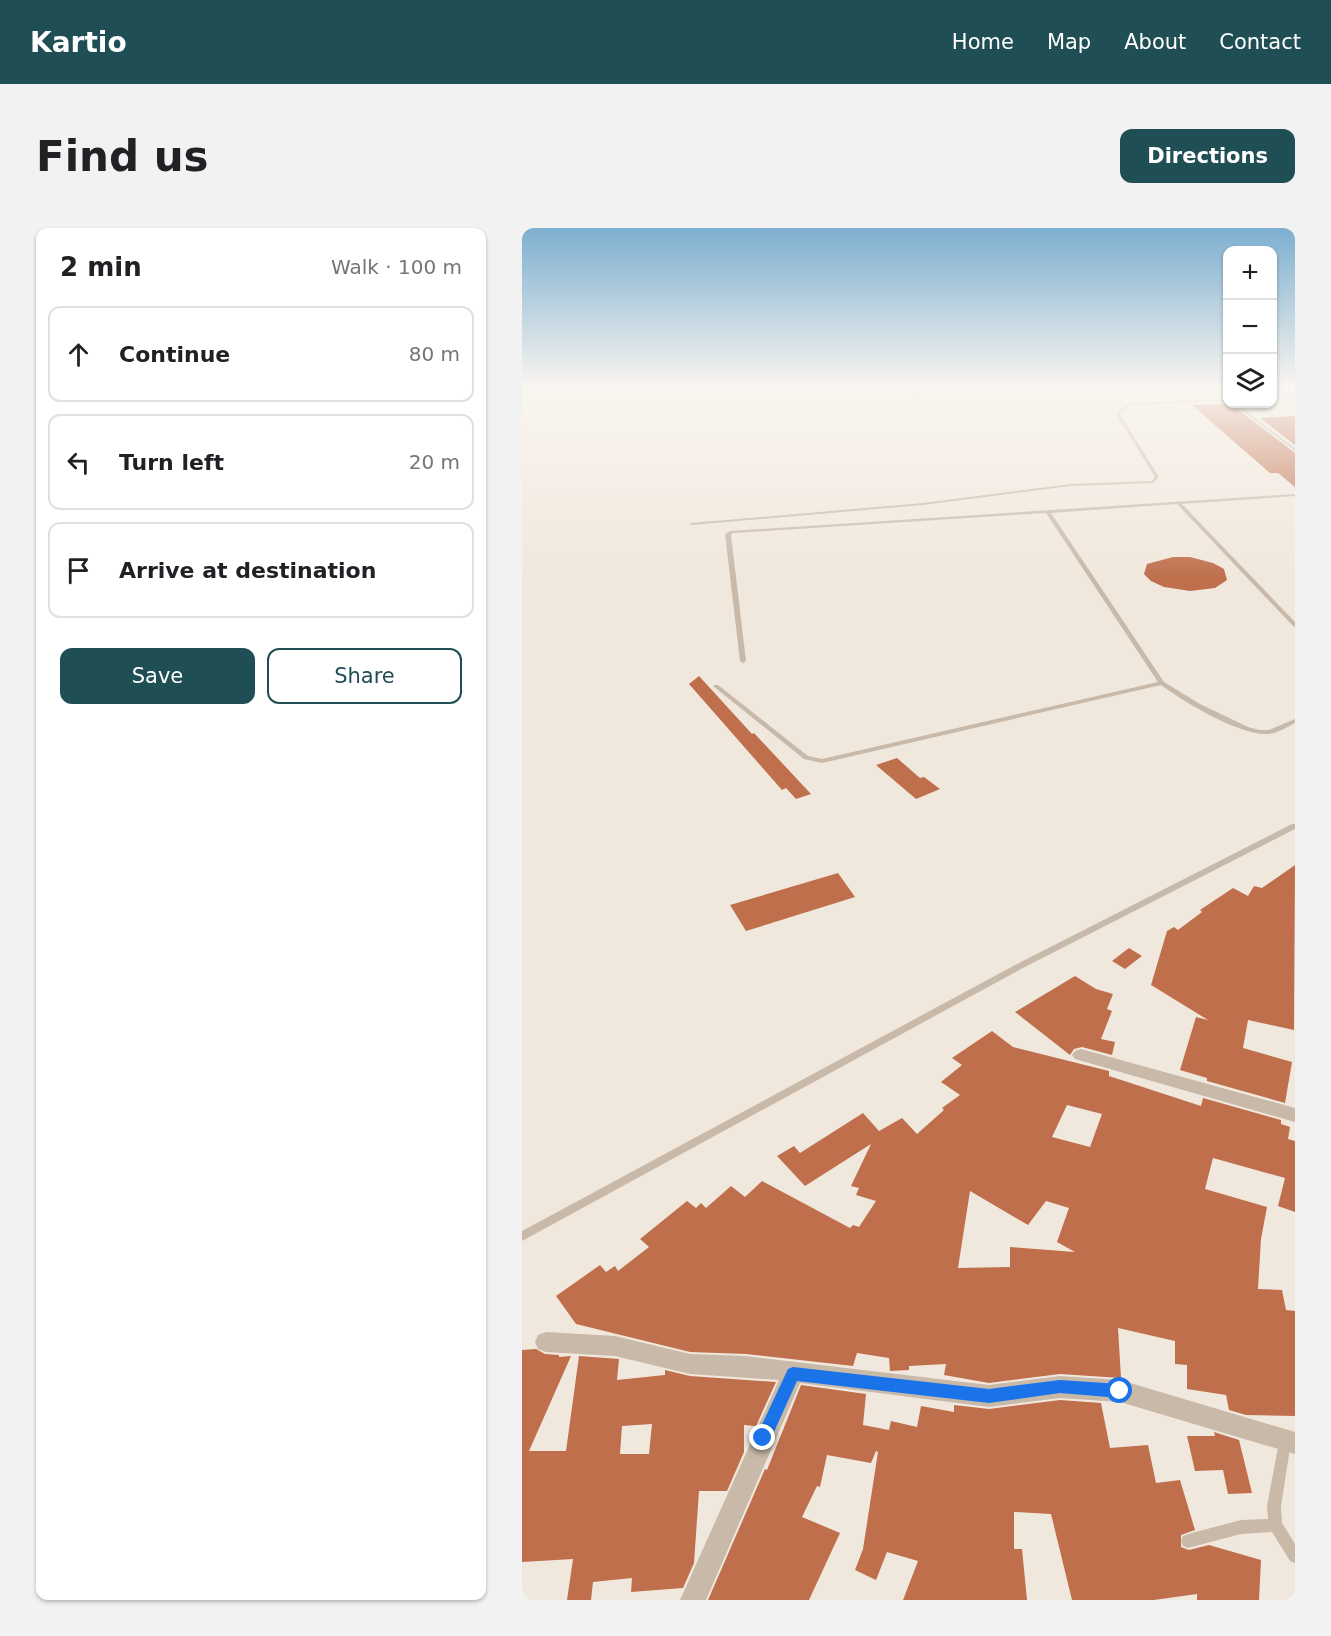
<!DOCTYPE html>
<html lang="en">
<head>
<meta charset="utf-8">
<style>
  :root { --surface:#fff; --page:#f2f2f2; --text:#202124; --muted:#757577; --line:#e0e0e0; --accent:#204e55 }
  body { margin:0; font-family:"DejaVu Sans",sans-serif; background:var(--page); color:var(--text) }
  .controls { position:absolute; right:18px; top:18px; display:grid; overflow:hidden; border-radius:12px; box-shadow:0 2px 4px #0004 }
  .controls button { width:54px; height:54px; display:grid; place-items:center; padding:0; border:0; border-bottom:2px solid var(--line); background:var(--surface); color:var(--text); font:30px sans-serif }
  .stop { position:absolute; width:18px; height:18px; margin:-14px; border:4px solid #1a73e8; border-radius:50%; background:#fff }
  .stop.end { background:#1a73e8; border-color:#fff; box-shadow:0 2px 6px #0008 }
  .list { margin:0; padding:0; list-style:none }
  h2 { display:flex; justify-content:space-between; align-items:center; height:78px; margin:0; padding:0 24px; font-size:26px }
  h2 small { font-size:20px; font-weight:400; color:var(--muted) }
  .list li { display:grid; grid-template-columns:39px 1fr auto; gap:18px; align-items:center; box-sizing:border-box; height:96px; margin:0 12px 12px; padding:0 12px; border:2px solid var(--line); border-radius:12px }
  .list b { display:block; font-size:22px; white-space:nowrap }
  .list em { font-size:20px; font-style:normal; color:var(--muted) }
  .actions { display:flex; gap:12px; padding:18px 24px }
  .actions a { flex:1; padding:14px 0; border:2px solid var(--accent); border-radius:12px; text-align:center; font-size:21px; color:var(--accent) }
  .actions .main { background:var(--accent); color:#fff }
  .icon { flex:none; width:33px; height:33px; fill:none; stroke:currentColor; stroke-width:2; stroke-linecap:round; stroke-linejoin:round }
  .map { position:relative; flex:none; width:773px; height:1372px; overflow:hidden; border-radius:12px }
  header { display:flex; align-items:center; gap:36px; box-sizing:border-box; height:84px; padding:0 30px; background:var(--accent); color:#fff }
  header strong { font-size:28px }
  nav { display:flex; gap:33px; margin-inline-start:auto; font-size:21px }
  .intro { display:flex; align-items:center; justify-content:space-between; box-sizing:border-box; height:144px; padding:0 36px }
  h1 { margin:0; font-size:42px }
  .button { padding:15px 27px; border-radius:12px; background:var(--accent); color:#fff; font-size:21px; font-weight:700 }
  main { display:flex; gap:36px; padding:0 36px }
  aside { flex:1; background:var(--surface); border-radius:12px; box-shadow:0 2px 4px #0004 }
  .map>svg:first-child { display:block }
  .building { fill:#bf6f4c; fill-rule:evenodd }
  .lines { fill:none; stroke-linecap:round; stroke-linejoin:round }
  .service { fill:#c8b9a9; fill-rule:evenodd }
  .minor { fill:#c8b9a9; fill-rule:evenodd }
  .route { fill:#1a73e8 }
</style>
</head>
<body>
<header>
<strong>Kartio</strong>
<nav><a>Home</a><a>Map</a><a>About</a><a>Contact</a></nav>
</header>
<div class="intro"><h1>Find us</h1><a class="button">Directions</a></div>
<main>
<aside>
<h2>2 min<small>Walk · 100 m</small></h2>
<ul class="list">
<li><svg class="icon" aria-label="ahead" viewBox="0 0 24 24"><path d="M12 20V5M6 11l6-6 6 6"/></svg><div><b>Continue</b></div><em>80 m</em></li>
<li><svg class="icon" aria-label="left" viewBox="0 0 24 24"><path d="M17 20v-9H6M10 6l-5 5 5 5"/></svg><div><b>Turn left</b></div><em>20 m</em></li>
<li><svg class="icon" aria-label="arrive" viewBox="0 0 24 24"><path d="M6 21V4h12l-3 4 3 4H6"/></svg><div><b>Arrive at destination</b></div></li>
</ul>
<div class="actions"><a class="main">Save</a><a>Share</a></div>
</aside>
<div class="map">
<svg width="773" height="1372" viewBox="0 0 773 1372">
  <rect width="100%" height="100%" fill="#f1e8dd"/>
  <!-- building -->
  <path class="building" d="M709,176L773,225V259L756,245H748L670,177Z
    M773,188V217L738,190Z
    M651,329H668L691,335L702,341L705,352L693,360L668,363L642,359L629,353L622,346L625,336Z
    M177,448L230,506L232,505L289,566L274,571L264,560L260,562L167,456Z
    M375,530L398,550L402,549L418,561L394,571L354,537Z
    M773,637L772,802L726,792L721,820L770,834L763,875L685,853V850L658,842L674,789L686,792L629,757L645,703L652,699L656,702L680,684L678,682L711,660L726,668L732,658L740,660Z
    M316,645L333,669L224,703L208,677Z
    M607,720L620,728L603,741L590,733Z
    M553,748L574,761L591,766L585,781L590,783L579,811L593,814L590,827L560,819L552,821L548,827L493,784Z
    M470,803L491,819L587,843V848L679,878L681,870L759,892V896L768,899L766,911L773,913V984L756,978L763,950L691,930L683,961L745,979L739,1011L736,1061L760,1062L764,1082L773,1083V1188L724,1187L707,1182L704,1167L665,1161V1137L653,1136V1113L596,1100L599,1150L538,1146L467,1155L422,1147L424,1136L387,1138V1142L368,1143L367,1130L335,1125L331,1138L224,1126L168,1124L54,1096L34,1068L78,1037L84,1044L93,1038L96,1043L127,1019L118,1011L165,973L174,980L179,975L184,980L209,958L223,969L240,953L328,1000L331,997L337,999L354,973L334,967L337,960L329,958L349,916L283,958L255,928L272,918L278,925L341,885L357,903L380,890L395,906L422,882L420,880L438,867L419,854L440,837L430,830ZM545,877L580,886L568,919L530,909ZM448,963L506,997L524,973L547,980L535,1014L553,1024L488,1019V1039L436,1040Z
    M14,1121L23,1126L37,1127V1129L49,1128L7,1223H44L57,1128L97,1131L95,1152L143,1147V1142L168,1148L254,1154L234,1198L222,1197V1224L205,1263H177L172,1335L161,1360L109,1364L110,1350L71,1354L69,1372H45L51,1331L0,1334V1122ZM130,1196L127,1226H98L100,1198Z
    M279,1157L344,1166L341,1197L367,1202L369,1193L395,1199L399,1178L432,1184V1177L467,1181L538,1172L579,1175L588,1220L626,1217L634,1255L658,1252L673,1302L659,1307V1319L667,1322L687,1317L739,1332L737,1372H675V1366L632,1372H550L529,1286L492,1284V1321H500L505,1372H381L396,1333L365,1324L354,1352L333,1342L341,1321L356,1224L354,1223L349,1235L305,1227L298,1259L295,1258L280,1289L318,1305L287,1372H186L243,1241L245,1242Z
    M692,1204L717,1212L730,1265L706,1266L701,1242L673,1243L665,1208H693Z"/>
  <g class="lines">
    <!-- service -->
    <path class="service" d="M389,159H393L394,170L391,169Z
      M773,167V169L750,170V168Z
      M706,171V173L611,177L599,184V188L637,249L631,255L549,258L401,277L169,297L167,296L169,295L401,275L549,256L630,253L633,249L595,188L596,182L610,175Z
      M711,176H715L773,220V223Z
      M773,266V268L660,276L773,394V399L771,398L655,276L529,285L642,454L678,476L726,499L738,502H747L773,491V495C765,499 756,505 747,506C718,508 662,474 639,457L300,535L282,531L191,458L192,457H196L286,528L300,531L636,454L524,285L211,305L209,307L224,433L221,435L218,433L203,306L208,303Z
      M770,596H773V601L499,741L0,1013V1003L493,737Z
      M763,1208L768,1210L769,1214L759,1278L760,1295L773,1316V1335L768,1333L750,1304L719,1306L666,1320L661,1318L659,1313L661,1308L666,1306L719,1292L746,1291L745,1278L757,1214L758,1210Z"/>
    <!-- minor -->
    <path class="minor" d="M559,821L773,880V894L553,831L550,827L553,823Z
      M24,1104L93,1108L168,1126L224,1128L467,1157L538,1148L598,1152L773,1204V1226L598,1174L538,1170L467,1179L278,1155L184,1372H158L257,1152L168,1146L93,1128L24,1124L16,1121L13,1114L16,1107Z"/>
  </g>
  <!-- sky -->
  <linearGradient id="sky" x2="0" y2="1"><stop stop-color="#7dafd0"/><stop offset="0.45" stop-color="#f9f5f0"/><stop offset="1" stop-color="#f9f5f0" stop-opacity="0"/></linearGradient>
  <rect width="773" height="351" fill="url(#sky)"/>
  <!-- route -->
  <path class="route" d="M271,1139L467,1161L538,1152L598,1156L605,1163L598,1170L538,1165L467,1175L275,1153L247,1215L241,1217L236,1215L234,1210L236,1205L266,1141Z"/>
</svg>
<div class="controls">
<button>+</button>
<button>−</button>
<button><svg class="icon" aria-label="layers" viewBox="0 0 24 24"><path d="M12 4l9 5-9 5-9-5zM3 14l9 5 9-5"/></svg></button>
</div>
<div class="stop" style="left:598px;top:1163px"></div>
<div class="stop end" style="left:241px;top:1210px"></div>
</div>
</main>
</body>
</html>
